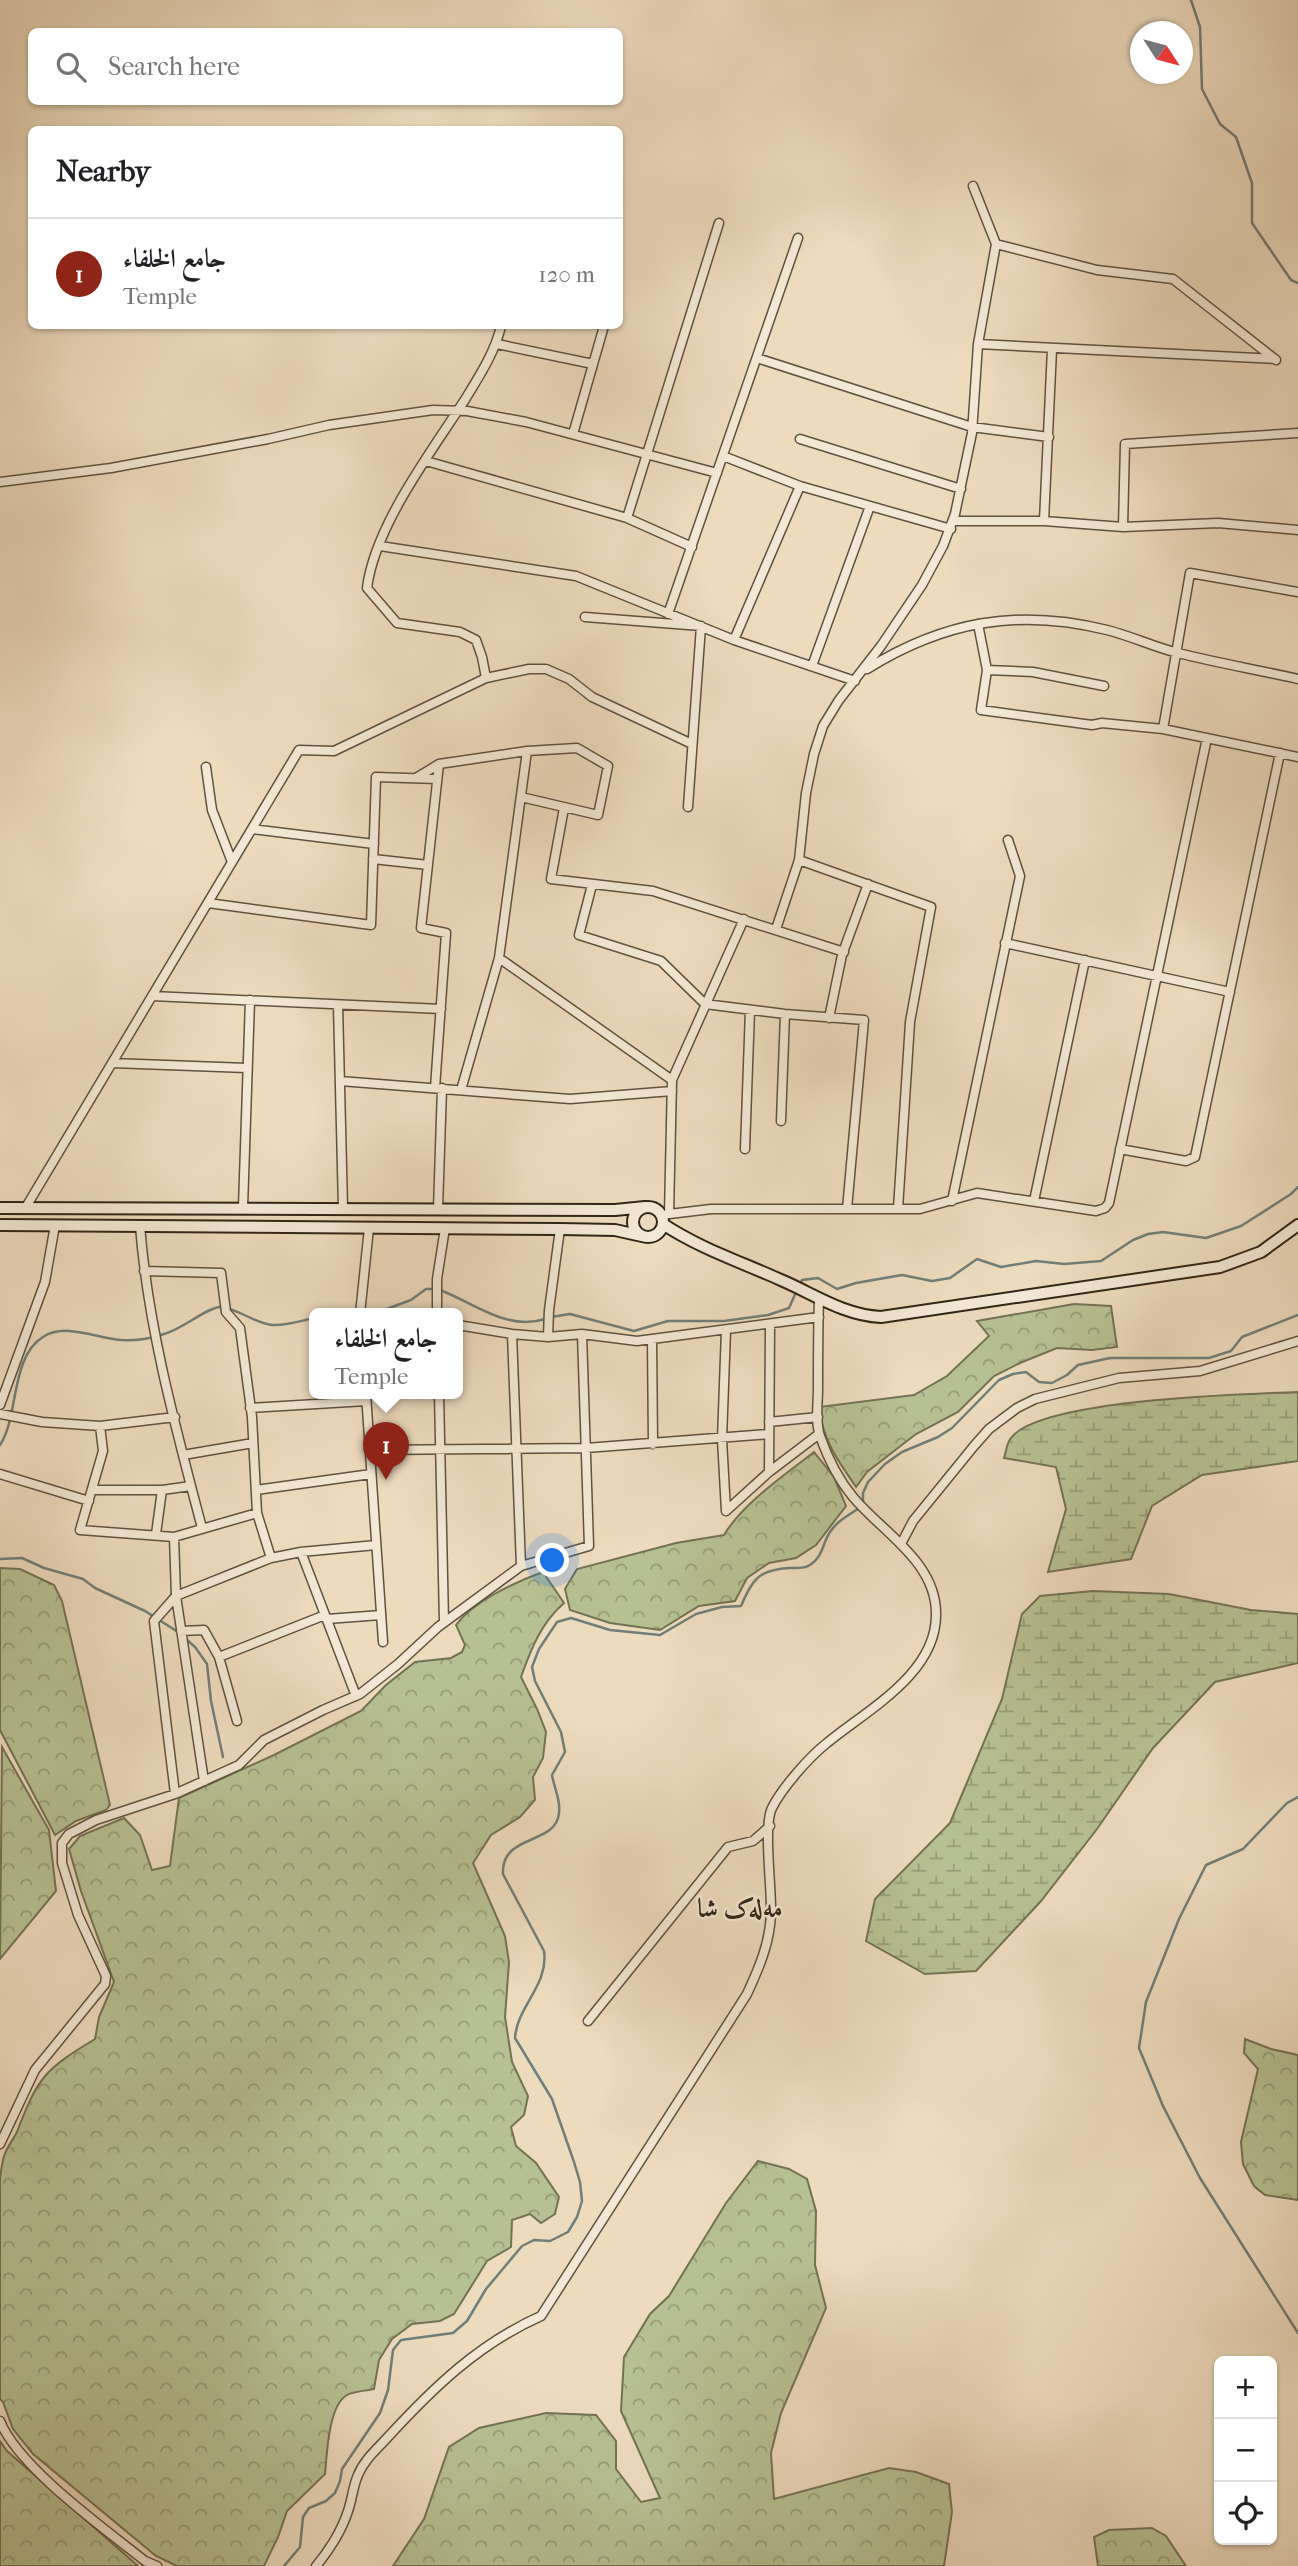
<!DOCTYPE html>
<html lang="en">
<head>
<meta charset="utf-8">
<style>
  :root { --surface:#fff; --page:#f6f6f6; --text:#202124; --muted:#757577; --line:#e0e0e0; --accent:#8f2418 }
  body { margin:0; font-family:"IM FELL French Canon",Amiri,serif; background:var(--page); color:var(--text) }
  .controls { position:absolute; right:21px; bottom:21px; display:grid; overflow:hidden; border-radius:10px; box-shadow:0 2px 5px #0004 }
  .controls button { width:63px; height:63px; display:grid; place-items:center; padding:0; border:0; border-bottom:2px solid var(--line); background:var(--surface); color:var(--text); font:35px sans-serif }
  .compass { position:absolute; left:1130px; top:21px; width:63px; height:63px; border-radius:50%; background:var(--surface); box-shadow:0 2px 5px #0004; rotate:126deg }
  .you { position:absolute; left:553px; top:1561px; width:24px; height:24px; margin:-18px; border:5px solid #fff; border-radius:50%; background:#1a73e8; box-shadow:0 0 0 10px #1a73e833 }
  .badge { display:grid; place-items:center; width:46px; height:46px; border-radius:50%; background:var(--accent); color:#fff; font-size:23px; font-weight:700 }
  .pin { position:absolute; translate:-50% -58px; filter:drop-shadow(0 2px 4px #0008) }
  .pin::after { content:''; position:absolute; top:37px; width:24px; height:21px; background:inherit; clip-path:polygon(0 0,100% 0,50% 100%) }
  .popup { position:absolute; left:309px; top:1308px; width:154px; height:91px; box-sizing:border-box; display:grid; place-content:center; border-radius:10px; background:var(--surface); filter:drop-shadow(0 2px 5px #0005); font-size:23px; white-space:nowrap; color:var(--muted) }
  .popup b { font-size:26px; color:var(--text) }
  .popup::after { content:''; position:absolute; left:50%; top:100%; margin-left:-14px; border:14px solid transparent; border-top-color:var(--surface) }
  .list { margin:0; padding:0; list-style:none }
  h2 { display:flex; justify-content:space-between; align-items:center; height:91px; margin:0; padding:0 28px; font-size:30px }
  h2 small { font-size:23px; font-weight:400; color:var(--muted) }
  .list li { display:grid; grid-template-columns:46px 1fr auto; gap:21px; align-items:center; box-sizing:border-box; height:112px; padding:0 28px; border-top:2px solid var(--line) }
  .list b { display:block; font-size:26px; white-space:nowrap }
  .list p { margin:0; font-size:23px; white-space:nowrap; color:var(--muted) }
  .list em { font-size:23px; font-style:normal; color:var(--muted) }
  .icon { flex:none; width:38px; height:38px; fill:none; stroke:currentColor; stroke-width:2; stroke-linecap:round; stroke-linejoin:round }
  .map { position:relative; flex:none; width:1298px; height:2566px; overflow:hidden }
  .search { position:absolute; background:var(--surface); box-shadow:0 2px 5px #0004; left:28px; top:28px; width:595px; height:77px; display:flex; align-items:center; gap:18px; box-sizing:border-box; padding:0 24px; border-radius:10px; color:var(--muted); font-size:26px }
  .panel { position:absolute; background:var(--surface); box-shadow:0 2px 5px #0004; left:28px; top:126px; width:595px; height:203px; border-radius:10px }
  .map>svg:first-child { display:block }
  .forest { fill:url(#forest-crowns); stroke:#747254; stroke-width:2 }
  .wetland { fill:url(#wetland-marsh); stroke:#747254; stroke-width:2 }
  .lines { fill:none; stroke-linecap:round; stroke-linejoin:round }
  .stream { stroke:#717e79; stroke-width:2.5 }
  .minor-casing { stroke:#5f5240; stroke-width:11 }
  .secondary-casing { stroke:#302516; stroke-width:14 }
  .minor { stroke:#f3e8d5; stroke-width:8 }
  .secondary { stroke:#f3e8d5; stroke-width:10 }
  .labels { text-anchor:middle; stroke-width:5; stroke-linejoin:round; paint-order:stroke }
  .quarter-label { font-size:26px; font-weight:bold; fill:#302516; stroke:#f3e8d5 }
</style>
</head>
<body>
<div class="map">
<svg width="1298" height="2566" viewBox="0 0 1298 2566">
  <defs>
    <pattern id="forest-crowns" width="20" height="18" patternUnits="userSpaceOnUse" patternTransform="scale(1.75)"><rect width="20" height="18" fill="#b7c093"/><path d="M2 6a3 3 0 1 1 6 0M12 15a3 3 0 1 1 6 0" fill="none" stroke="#959c77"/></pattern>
    <pattern id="wetland-marsh" width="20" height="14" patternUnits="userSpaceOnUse" patternTransform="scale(1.75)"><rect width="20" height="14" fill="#b7c093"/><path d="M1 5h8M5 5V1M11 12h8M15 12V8" fill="none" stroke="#959c77"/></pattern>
  </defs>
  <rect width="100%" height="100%" fill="#eddbbe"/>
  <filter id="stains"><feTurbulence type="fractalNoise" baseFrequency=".00286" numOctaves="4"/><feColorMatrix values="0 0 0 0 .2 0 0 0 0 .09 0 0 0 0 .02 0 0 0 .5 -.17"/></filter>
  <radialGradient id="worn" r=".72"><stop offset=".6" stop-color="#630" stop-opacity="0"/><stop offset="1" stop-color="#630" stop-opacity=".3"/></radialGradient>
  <!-- forest -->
  <path class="forest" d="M1074,1304L1111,1306L1117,1347L1092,1350L1057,1348L1020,1363L994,1376L958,1412L916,1434L867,1472L856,1487C837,1459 823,1441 819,1407L914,1395L947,1376L989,1336L977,1321Z
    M814,1452L834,1477L846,1506L816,1545L796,1558L769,1563L747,1578L735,1601L699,1606L660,1630L610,1623L570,1610L565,1589L577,1569L676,1543L724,1535C743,1503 785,1475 814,1452Z
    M0,1568L20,1569L54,1585L62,1601L110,1805L106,1810L76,1821L55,1835L0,1730Z
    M543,1572L564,1603C541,1623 531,1649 521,1677L537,1709L546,1732L543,1758L533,1777L535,1800L520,1817L491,1835L473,1863L505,1936L509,1962L505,2017L512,2062L528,2096L524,2115L511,2127L516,2146L536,2163L559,2197L555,2214L541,2223L530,2214L512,2220L511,2247L487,2261L454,2314L440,2321L412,2324L392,2339L379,2360L374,2389C366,2391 354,2391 347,2395C328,2406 327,2455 325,2474L287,2511L278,2537L264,2566H177L156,2556L33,2454L13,2429L3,2402L0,2399V2178C1,2171 2,2163 4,2156C7,2147 13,2140 17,2132C38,2077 44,2070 95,2039L99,2017L114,1982L81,1891L69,1849L80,1836L124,1818L140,1835L152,1870L170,1866L179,1798L274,1755L361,1711L386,1685L415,1662L451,1658L462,1652L465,1645L456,1625C474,1601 515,1582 543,1572Z
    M2,1747L49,1830L56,1891L0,1959Z
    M1245,2039L1271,2049L1298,2055V2200L1265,2195L1254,2186L1243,2164L1241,2142L1258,2069L1244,2053Z
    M758,2161L789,2169L807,2179L816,2211L815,2265L826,2308L781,2413L771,2453L774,2499L889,2468L916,2472L949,2484L952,2512L944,2566H393L424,2519L449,2447L479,2428L546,2413L596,2415L616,2441V2469L641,2502L660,2498L621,2411L624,2357L650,2314L669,2296L726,2203Z
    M0,2441L7,2451L138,2566H0Z
    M1152,2528L1166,2536L1186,2566H1098L1094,2537L1109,2530Z"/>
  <!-- wetland -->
  <path class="wetland" d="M1298,1392V1461L1202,1475L1152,1506L1131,1559L1048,1572L1066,1509L1056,1467L1004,1458C1006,1452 1007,1442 1011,1438C1040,1399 1246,1394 1298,1392Z
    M1093,1591L1169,1594L1251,1610L1298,1614V1663L1215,1682L1153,1748L1097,1829L1041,1901L976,1971L925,1974L866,1941L875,1899L950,1823L1002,1699L1022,1614L1040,1596Z"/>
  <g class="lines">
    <!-- stream -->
    <path class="stream" d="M1191,0L1200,27L1202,89L1220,124L1236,137L1252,183V223L1291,280L1298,283
      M800,1284L802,1280L818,1278L837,1289L856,1283L902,1275L932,1281L950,1278L977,1259L1001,1267L1036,1261L1064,1264L1101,1261L1133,1240L1148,1234L1163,1232L1206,1238L1241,1226L1291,1194L1298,1187
      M440,1290C474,1303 507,1331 545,1319
      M373,1314L411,1300L426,1289H433
      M551,1317L570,1314L634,1331L668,1321H724L768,1315L789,1308L797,1290
      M0,1445C19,1417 10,1357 43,1337C66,1322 98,1339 122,1340C135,1341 152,1338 164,1334C181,1330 209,1306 221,1307C239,1309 254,1323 272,1325C285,1326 301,1321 314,1318
      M863,1503V1493L868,1482L885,1464L902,1452L938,1437L952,1428L999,1380L1013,1374L1026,1372L1039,1382L1052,1383L1067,1375L1078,1365L1110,1358H1209L1231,1351L1242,1337L1298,1315
      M0,1559L22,1558L44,1568L83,1579L95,1588L145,1611L178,1632
      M186,1639L195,1647L207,1664L211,1701L223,1757
      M1298,1797L1287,1803L1243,1849L1206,1865L1179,1919L1146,2002L1139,2048L1163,2106L1200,2178L1298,2333
      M284,2566L300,2547L303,2517L309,2508L326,2501L335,2493L340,2481L342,2469L380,2413L388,2390L393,2350L401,2340L453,2333L467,2321L486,2289L522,2246L534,2240L550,2241L568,2232L577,2217L582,2201L580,2182L574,2162L552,2099L515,2038C517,2006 549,1985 544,1951L503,1874C501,1833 556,1846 559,1813C561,1800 554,1788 552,1775L565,1752L561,1732L535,1681L532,1667L539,1649L557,1622L571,1618L610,1630L660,1635L696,1614L722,1607L741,1606C752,1580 758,1570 789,1568C796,1568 804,1569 810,1565C823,1557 822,1544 830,1532C838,1520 848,1516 859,1508"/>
    <!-- minor casing -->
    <g class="minor-casing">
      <path id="minor" d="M996,244L1097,270L1173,279L1276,360
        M497,344L593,364
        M978,344L1275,359
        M757,358L972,427L1049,437
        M573,434L604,326
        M800,439L961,489
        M723,456L800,486L951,529
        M426,461L627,518
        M0,482L111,468L268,439L329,425L433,410L467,411L526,422L717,473
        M953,521H1044L1123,527L1218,523L1298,530
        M1044,521L1052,349
        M1123,527L1125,444L1298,433
        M380,546L576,576L734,640L855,681
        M692,547L627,518L719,223
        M668,614L798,238
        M585,617L701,626L688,807
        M978,624L987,670L981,710L1092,725L1102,723L1163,729L1298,757
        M734,640L800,486
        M812,666L870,506
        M867,669C944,621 1019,608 1107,630C1131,636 1154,647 1178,653C1218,663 1258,670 1298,679
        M987,670L1033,672L1104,686
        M486,678L482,657L476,640L460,632L397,623L367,588C375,525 432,451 466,398C480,375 495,352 501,326
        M1163,729L1190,573L1298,592
        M206,767L212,810L232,862
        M416,778L439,764L527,751L577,748L608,766L598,815L521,797
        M564,808L551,879L653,891L844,952
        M252,829L374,844
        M373,859L428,865
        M799,860L931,907L910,1022L898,1209
        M592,885L579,935L661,961L705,1004L785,1014L864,1020L847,1209
        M208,903L371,925L376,777L437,779
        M776,929L799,860L806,793L814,754L823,726L839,700L881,646L922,585L943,546L955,514L972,433L978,344L996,244L973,186
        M1005,943L1230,992
        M499,958L672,1080
        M152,996L441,1009
        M338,1005L343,1208
        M829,1018L842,955L868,884
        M112,1063L247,1068
        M340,1081L570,1099L672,1091
        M435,1088L446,933L421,928L439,764
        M461,1090L499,958L527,751
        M781,1121L785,1014
        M745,1149L750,1010
        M1120,1149L1186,1161L1195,1157L1280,753
        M952,1201L1020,876L1008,840
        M1034,1201L1085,960
        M26,1207L299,750L334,751L486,678L529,669H546L569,679L592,697L692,744
        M243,1207L250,1000
        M438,1209L442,1088
        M669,1214L672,1080L744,919
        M661,1215L711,1209H920L977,1193L1096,1211L1105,1208L1109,1203L1207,738
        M140,1226C148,1328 176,1429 202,1528
        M144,1271L221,1273L226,1312L240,1328L252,1417L257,1513L271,1558
        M360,1314L369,1228
        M437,1314V1279L445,1228
        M458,1325L512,1334L548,1337L582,1334L637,1341L819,1317
        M548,1337L549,1310L560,1229
        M652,1339L653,1444
        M366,1394L383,1642
        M439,1394L444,1622
        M0,1405L45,1282L55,1225
        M250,1408L366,1401
        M0,1414L42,1422L100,1426L175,1417
        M769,1422L818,1417
        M100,1426L103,1451L80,1530L174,1537L257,1513
        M369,1450L586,1448L769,1434
        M183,1455L253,1443
        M769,1472L770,1324
        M0,1474L89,1501
        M92,1490H162L191,1486
        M256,1490L371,1474
        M726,1511L722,1439L726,1330
        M726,1511L769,1472L819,1434
        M156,1534L162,1490
        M174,1537L176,1596L154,1621L175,1794
        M901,1544L913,1521L974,1446L989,1429L1017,1408L1035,1399L1119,1378L1200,1371L1298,1341
        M301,1552L356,1696
        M521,1566L589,1546L582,1334
        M327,1619L381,1615
        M181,1631L204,1630L219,1657L237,1721
        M219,1657L325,1615
        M204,1781L176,1596L271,1558L301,1552L376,1545
        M588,2021L728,1847L753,1841L770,1826
        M0,2144L35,2070L105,1984L106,1976L78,1915L62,1863V1843L69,1834L96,1820L175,1794L239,1765L264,1740L323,1710L360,1694L398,1664L438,1627L521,1566L512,1334
        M0,2421C18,2467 105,2529 145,2561L157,2566
        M316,2566C329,2551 342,2530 348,2511C352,2500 353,2486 358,2475C364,2460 377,2449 387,2438C433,2388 478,2344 541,2316L747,1994C759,1968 770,1943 771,1913C772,1890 763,1826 772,1808C782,1788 809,1757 827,1743C867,1710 936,1674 936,1615C937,1562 882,1532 853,1497C839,1480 827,1456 820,1436C815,1422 818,1404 818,1389C818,1359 818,1329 819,1299"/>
    </g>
    <!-- secondary casing -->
    <g class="secondary-casing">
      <path id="secondary" d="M633 1222a15 15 0 1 1 30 0a15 15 0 1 1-30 0Z
        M0,1208L615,1210L645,1207
        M663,1224C699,1248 741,1262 781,1280C814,1294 843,1315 881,1317L1220,1267L1261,1252L1298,1225
        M0,1225L560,1229L615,1230L642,1236"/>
    </g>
    <!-- minor -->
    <use href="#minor" class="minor"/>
    <!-- secondary -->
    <use href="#secondary" class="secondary"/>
  </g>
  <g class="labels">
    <!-- quarter labels -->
    <g class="quarter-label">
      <text x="740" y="1917">مەلەک شا</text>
    </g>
  </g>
  <rect width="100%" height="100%" filter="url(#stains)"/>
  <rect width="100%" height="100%" fill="url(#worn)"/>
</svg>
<div class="controls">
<button>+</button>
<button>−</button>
<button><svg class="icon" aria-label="locate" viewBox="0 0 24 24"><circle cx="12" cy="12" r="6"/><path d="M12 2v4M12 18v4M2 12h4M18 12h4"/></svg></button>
</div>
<svg class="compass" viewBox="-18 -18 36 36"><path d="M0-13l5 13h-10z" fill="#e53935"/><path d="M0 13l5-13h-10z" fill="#757577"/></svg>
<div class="you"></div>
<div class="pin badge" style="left:386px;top:1480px">1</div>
<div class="popup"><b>جامع الخلفاء</b>Temple</div>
<div class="search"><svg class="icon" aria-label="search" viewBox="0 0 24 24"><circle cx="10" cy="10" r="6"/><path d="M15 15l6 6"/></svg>Search here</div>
<section class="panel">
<h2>Nearby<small></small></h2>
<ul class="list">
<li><span class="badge">1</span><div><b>جامع الخلفاء</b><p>Temple</p></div><em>120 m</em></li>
</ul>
</section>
</div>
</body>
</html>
